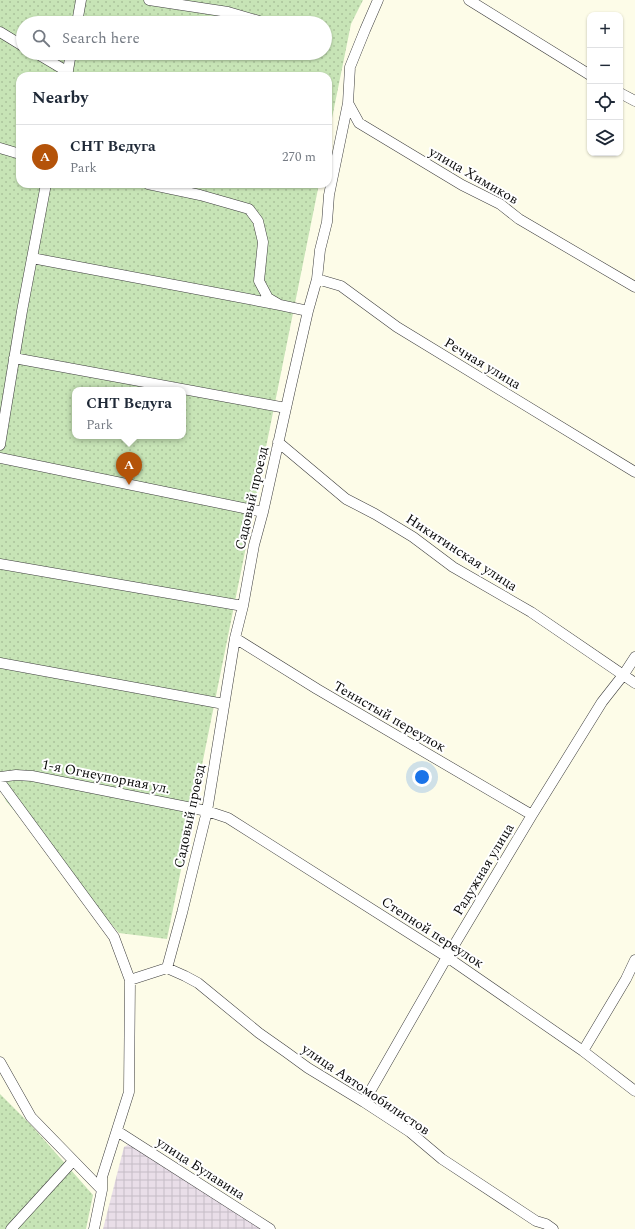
<!DOCTYPE html>
<html lang="en">
<head>
<meta charset="utf-8">
<style>
  :root { --surface:#fff; --page:#f6f6f7; --text:#1f2937; --muted:#747a83; --line:#e0e1e3; --accent:#b45309 }
  body { margin:0; font-family:Spectral,serif; background:var(--page); color:var(--text) }
  .controls { position:absolute; right:12px; top:12px; display:grid; overflow:hidden; border-radius:8px; box-shadow:0 1px 3px #0004 }
  .controls button { width:36px; height:36px; display:grid; place-items:center; padding:0; border:0; border-bottom:1px solid var(--line); background:var(--surface); color:var(--text); font:20px sans-serif }
  .you { position:absolute; left:422px; top:777px; width:14px; height:14px; margin:-10px; border:3px solid #fff; border-radius:50%; background:#1a73e8; box-shadow:0 0 0 6px #1a73e833 }
  .badge { display:grid; place-items:center; width:26px; height:26px; border-radius:50%; background:var(--accent); color:#fff; font-size:13px; font-weight:700 }
  .pin { position:absolute; translate:-50% -33px; filter:drop-shadow(0 1px 2px #0008) }
  .pin::after { content:''; position:absolute; top:21px; width:14px; height:12px; background:inherit; clip-path:polygon(0 0,100% 0,50% 100%) }
  .popup { position:absolute; left:72px; top:387px; width:114px; height:52px; box-sizing:border-box; display:grid; place-content:center; border-radius:8px; background:var(--surface); filter:drop-shadow(0 1px 3px #0005); font-size:13px; white-space:nowrap; color:var(--muted) }
  .popup b { font-size:15px; color:var(--text) }
  .popup::after { content:''; position:absolute; left:50%; top:100%; margin-left:-8px; border:8px solid transparent; border-top-color:var(--surface) }
  .list { margin:0; padding:0; list-style:none }
  h2 { display:flex; justify-content:space-between; align-items:center; height:52px; margin:0; padding:0 16px; font-size:17px }
  h2 small { font-size:13px; font-weight:400; color:var(--muted) }
  .list li { display:grid; grid-template-columns:26px 1fr auto; gap:12px; align-items:center; box-sizing:border-box; height:64px; padding:0 16px; border-top:1px solid var(--line) }
  .list b { display:block; font-size:15px; white-space:nowrap }
  .list p { margin:0; font-size:13px; white-space:nowrap; color:var(--muted) }
  .list em { font-size:13px; font-style:normal; color:var(--muted) }
  .icon { flex:none; width:22px; height:22px; fill:none; stroke:currentColor; stroke-width:2; stroke-linecap:round; stroke-linejoin:round }
  .map { position:relative; flex:none; width:635px; height:1229px; overflow:hidden }
  .search { position:absolute; background:var(--surface); box-shadow:0 1px 3px #0004; left:16px; top:16px; width:316px; height:44px; display:flex; align-items:center; gap:10px; box-sizing:border-box; padding:0 14px; border-radius:22px; color:var(--muted); font-size:15px }
  .panel { position:absolute; background:var(--surface); box-shadow:0 1px 3px #0004; left:16px; top:72px; width:316px; height:116px; border-radius:12px }
  .map>svg:first-child { display:block }
  .industrial { fill:url(#industrial-grid) }
  .park { fill:url(#park-dots); fill-rule:evenodd }
  .lines { fill:none; stroke-linecap:round; stroke-linejoin:round }
  .minor-casing { stroke:#3d3d3d; stroke-width:11 }
  .minor { stroke:#fff; stroke-width:10 }
  .labels { text-anchor:middle; stroke-width:4; stroke-linejoin:round; paint-order:stroke }
  .street-label { font-size:14px; fill:#0a0a0a; stroke:#fff }
</style>
</head>
<body>
<div class="map">
<svg width="635" height="1229" viewBox="0 0 635 1229">
  <defs>
    <pattern id="industrial-grid" width="8" height="8" patternUnits="userSpaceOnUse"><rect width="8" height="8" fill="#e9dee8"/><path d="M0 4h8M4 0v8" fill="none" stroke="#c6bdc6"/></pattern>
    <pattern id="park-dots" width="8" height="8" patternUnits="userSpaceOnUse"><rect width="8" height="8" fill="#c7e4b6"/><path d="M2 2h.1M6 6h.1" fill="none" stroke="#aac29b" stroke-width="1.8" stroke-linecap="round"/></pattern>
  </defs>
  <rect width="100%" height="100%" fill="#fdfce8"/>
  <!-- industrial -->
  <path class="industrial" d="M133,1142L265,1229H103L124,1147Z"/>
  <!-- park -->
  <path class="park" d="M0,0H363L351,24L328,138V76H20V184H319L167,939L119,933L6,801L0,786ZM23,23H325V53H23ZM75,390H183V436H75Z
    M0,1094L31,1125L93,1195L86,1229H0Z"/>
  <g class="lines">
    <!-- minor casing -->
    <g class="minor-casing">
      <path id="minor" d="M149,0L228,12L266,23
        M469,0L590,75
        M77,23L81,0
        M0,32L23,46
        M36,53L68,72
        M67,76L71,53
        M620,93L635,101
        M348,103L359,123L462,185L500,204L519,219L635,287
        M0,148L20,154
        M148,184L200,195L249,209L258,221L263,242L259,281L268,298L280,305L308,311
        M32,258L280,305
        M317,279L341,286L397,327L635,472
        M14,358L286,408
        M278,442L346,499L375,514L413,537L453,567L531,612L635,683
        M0,445L22,311L46,184
        M0,458L263,512
        M0,564L243,606
        M235,638L317,689L532,815
        M0,663L224,704
        M0,777L16,775L32,776L207,811L228,818L447,957L583,1051L635,1091
        M0,782L114,937L130,980L129,1092L102,1177V1190L94,1229
        M167,968L185,976L198,983L259,1033L286,1052L308,1068L364,1102L410,1132L442,1159L536,1221L546,1224L553,1229
        M130,980L167,968L182,913L207,811L235,638L243,606L254,545L263,512L290,390L308,311L317,279L320,250L327,222L329,195L348,103L350,67L365,30L378,0
        M583,1051L626,979L635,960
        M0,1062L31,1117L102,1190
        M364,1102L447,957L532,815L602,702L624,674L635,657
        M117,1131L270,1229
        M11,1229L73,1161"/>
    </g>
    <!-- minor -->
    <use href="#minor" class="minor"/>
  </g>
  <g class="labels">
    <!-- street labels -->
    <g class="street-label">
      <text transform="translate(474 175) rotate(30)" y="5">улица Химиков</text>
      <text transform="translate(483 363) rotate(31)" y="5">Речная улица</text>
      <text transform="translate(251 498) rotate(-77)" y="5">Садовый проезд</text>
      <text transform="translate(462 552) rotate(33)" y="5">Никитинская улица</text>
      <text transform="translate(390 716) rotate(30)" y="5">Тенистый переулок</text>
      <text transform="translate(106 776) rotate(11)" y="5">1-я Огнеупорная ул.</text>
      <text transform="translate(189 816) rotate(-78)" y="5">Садовый проезд</text>
      <text transform="translate(483 869) rotate(-59)" y="5">Радужная улица</text>
      <text transform="translate(433 932) rotate(33)" y="5">Степной переулок</text>
      <text transform="translate(366 1089) rotate(34)" y="5">улица Автомобилистов</text>
      <text transform="translate(201 1168) rotate(33)" y="5">улица Булавина</text>
    </g>
  </g>
</svg>
<div class="controls">
<button>+</button>
<button>−</button>
<button><svg class="icon" aria-label="locate" viewBox="0 0 24 24"><circle cx="12" cy="12" r="6"/><path d="M12 2v4M12 18v4M2 12h4M18 12h4"/></svg></button>
<button><svg class="icon" aria-label="layers" viewBox="0 0 24 24"><path d="M12 4l9 5-9 5-9-5zM3 14l9 5 9-5"/></svg></button>
</div>
<div class="you"></div>
<div class="pin badge" style="left:129px;top:485px">A</div>
<div class="popup"><b>СНТ Ведуга</b>Park</div>
<div class="search"><svg class="icon" aria-label="search" viewBox="0 0 24 24"><circle cx="10" cy="10" r="6"/><path d="M15 15l6 6"/></svg>Search here</div>
<section class="panel">
<h2>Nearby<small></small></h2>
<ul class="list">
<li><span class="badge">A</span><div><b>СНТ Ведуга</b><p>Park</p></div><em>270 m</em></li>
</ul>
</section>
</div>
</body>
</html>
